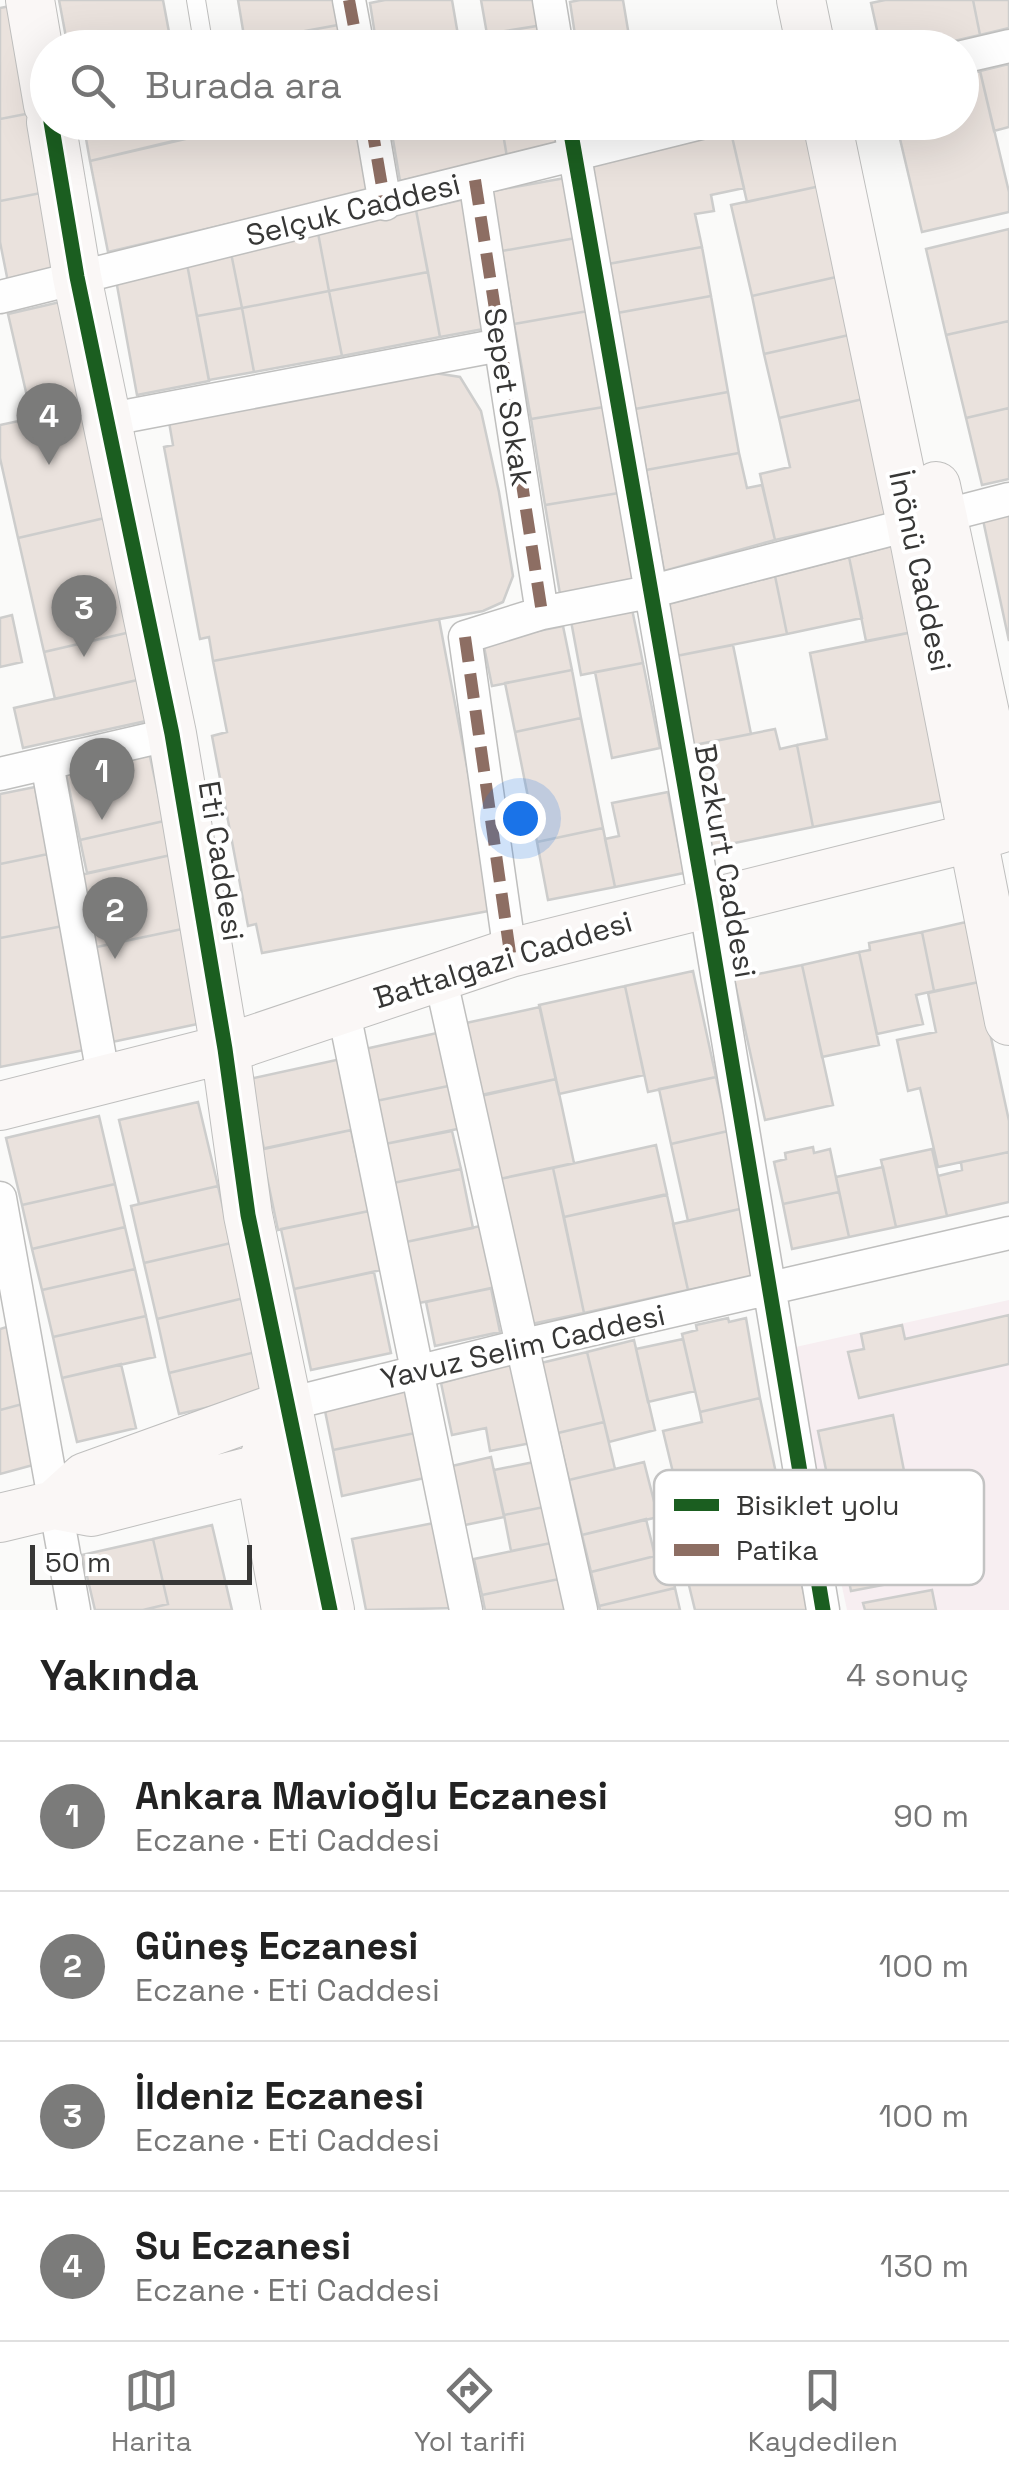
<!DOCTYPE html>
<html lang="tr">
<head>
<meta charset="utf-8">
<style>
  :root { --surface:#fff; --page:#f6f6f6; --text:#222; --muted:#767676; --line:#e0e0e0; --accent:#7b7b7a }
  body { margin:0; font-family:"Space Grotesk",sans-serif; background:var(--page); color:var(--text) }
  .scale { position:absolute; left:30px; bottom:25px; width:222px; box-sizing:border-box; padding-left:10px; border:5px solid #373736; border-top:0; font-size:28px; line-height:35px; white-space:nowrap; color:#373736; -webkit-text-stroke:8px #fff; paint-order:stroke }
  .you { position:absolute; left:520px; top:818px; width:35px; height:35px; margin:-25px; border:8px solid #fff; border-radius:50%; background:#1a73e8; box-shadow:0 0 0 15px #1a73e833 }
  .badge { display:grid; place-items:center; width:65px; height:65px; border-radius:50%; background:var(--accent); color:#fff; font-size:32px; font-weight:700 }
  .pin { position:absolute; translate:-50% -82px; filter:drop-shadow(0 2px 5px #0008) }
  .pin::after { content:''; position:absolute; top:52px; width:35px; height:30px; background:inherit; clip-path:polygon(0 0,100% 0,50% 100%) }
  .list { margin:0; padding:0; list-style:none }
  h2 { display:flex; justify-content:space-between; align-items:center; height:130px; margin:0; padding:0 40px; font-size:42px }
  h2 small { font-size:32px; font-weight:400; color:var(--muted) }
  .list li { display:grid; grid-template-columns:65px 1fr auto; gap:30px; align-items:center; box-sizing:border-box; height:150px; padding:0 40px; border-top:2px solid var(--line) }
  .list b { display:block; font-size:38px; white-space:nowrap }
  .list p { margin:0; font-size:32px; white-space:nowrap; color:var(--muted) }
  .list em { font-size:32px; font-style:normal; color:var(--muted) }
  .icon { flex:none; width:55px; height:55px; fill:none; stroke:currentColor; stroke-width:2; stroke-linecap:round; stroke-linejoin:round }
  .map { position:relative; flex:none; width:1009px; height:1610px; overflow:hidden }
  .search { position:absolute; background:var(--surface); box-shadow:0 10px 40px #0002; left:30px; right:30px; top:30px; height:110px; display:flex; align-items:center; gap:25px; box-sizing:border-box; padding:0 35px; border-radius:55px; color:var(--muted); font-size:38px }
  .sheet { height:730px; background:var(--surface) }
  nav { display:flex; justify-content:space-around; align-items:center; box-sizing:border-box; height:140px; border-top:2px solid var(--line); background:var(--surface); font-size:28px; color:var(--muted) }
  nav a { display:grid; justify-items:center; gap:5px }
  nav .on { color:var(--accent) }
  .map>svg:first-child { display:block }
  .education { fill:#f7eef1 }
  .building { fill:#eae2dd; stroke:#cdcdcc; stroke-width:2.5 }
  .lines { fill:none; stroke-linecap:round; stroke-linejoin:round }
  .lane-casing { stroke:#bfbfbe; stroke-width:20 }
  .street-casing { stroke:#bfbfbe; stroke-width:35 }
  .secondary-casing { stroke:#bfbfbe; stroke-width:50 }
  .lane { stroke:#fefefe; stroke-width:18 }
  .street { stroke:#fefefe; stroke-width:32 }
  .secondary { stroke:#faf7f6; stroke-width:48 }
  .quiet { stroke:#8d6e63; stroke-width:12; stroke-dasharray:25 12; stroke-linecap:butt }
  .cycleway-casing { stroke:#fff; stroke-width:21 }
  .cycleway { stroke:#1b5e20; stroke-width:15 }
  .labels { text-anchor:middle; stroke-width:8; stroke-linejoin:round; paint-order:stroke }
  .street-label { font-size:30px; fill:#373736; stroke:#fff }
  .key { fill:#fff; stroke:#c3c3c3; stroke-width:2.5 }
  .key-label { font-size:28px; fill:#373736 }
</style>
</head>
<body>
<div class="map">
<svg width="1009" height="1610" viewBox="0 0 1009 1610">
  <rect width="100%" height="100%" fill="#fafaf9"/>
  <!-- education -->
  <path class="education" d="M1009,1300V1610H847L791,1348Z"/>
  <!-- building -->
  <path class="building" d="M59,0H163L172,48H68Z
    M238,0H333L338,25L245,42Z
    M385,0H452L459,41L421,48H377L370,3Z
    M481,0H539L543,25L487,34Z
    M580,0H623L631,48H577L570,2Z
    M885,0H973L980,35L924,48H881L871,3Z
    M973,0H1009V28L980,35Z
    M10,6L31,113L0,119V8Z
    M338,25L342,48H246L245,42Z
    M543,25L547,48H489L487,34Z
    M1009,64V127L994,131L980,71Z
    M980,71L1009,192V212L922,232L896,122H962V75Z
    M31,113L46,192L0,201V119Z
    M83,122H187L190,137L90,161Z
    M259,122H355L368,191L108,252L90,161Z
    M390,122H501L507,157L400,181Z
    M501,122H560L564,147L507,157Z
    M590,122H647L591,132Z
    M755,122H811L825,185L747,202L730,128Z
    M730,128L744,188L711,195L714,211L695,214L702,247L608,264L590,164Z
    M565,178L576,238L502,251L492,191Z
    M825,185L845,275L752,296L731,205Z
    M46,192L62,272L8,282L0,242V201Z
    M465,199L489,328L440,337L416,210Z
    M416,210L428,272L329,291L318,233Z
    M1009,229V321L946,335L926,249Z
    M318,233L329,291L242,308L231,253Z
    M576,238L588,311L514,324L502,251Z
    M702,247L711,296L617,313L608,264Z
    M231,253L242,308L197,316L187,264Z
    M187,264L209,381L137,395L116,280Z
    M428,272L440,337L342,356L329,291Z
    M845,275L858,333L764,354L752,296Z
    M329,291L342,356L254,372L242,308Z
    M711,296L728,392L635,409L617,313Z
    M60,302L84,407L32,418L8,314Z
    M242,308L254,372L209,380L197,316Z
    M588,311L604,407L531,419L514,324Z
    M1009,321V408L966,418L946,335Z
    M858,333L872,397L779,418L764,354Z
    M435,373L460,377L481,411L499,492L513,576L503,602L483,611L213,661L209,637L200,639L164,447L173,445L169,422Z
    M728,392L739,453L646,470L635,409Z
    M872,397L898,513L775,540L760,474L790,467L779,418Z
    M84,407L109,517L18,538L0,458V425Z
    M604,407L619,493L545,505L531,419Z
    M1009,408V479L982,485L966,418Z
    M739,453L747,488L762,485L775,540L664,571L646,470Z
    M619,493L633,582L560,594L545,505Z
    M1009,513V641L983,520Z
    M109,517L135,631L44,652L18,538Z
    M906,542L923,630L866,641L849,557Z
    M849,557L862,618L787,634L775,576Z
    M775,576L787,634L671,657L661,606Z
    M632,609L643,663L581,675L571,621Z
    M12,615L22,662L0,667V618Z
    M439,619L494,910L262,953L256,924L248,926L212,736L227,732L213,661Z
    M563,626L572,670L492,686L483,642Z
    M923,630L957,798L813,827L797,745L827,739L810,653Z
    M135,631L146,678L55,699L44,652Z
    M733,645L751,734L689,746L671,657Z
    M643,663L660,748L612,758L595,672Z
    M572,670L581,718L515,732L505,683Z
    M146,678L155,719L23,748L14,708Z
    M581,718L603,828L537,842L515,732Z
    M775,729L780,749L797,745L813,827L710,848L689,746Z
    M149,752L164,821L80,840L65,769Z
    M35,787L48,854L0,864V794Z
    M668,792L684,873L615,887L605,839L619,836L612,803Z
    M164,821L171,855L87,873L80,840Z
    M603,828L615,887L548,900L537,842Z
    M48,854L63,926L0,938V864Z
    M171,855L187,928L92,948L76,876Z
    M966,922L979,982L934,991L922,932Z
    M63,926L89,1049L0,1067V938Z
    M187,928L207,1022L112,1042L92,948Z
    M922,932L934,991L916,995L923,1024L877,1034L859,952L870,950L869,943Z
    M859,952L879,1045L822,1057L802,965Z
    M802,965L833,1105L765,1120L734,979Z
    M693,971L716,1077L648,1092L625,986Z
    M979,982L1009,1121V1152L938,1167L920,1088L908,1091L897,1040L936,1032L928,993Z
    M625,986L644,1075L559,1094L539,1005Z
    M540,1007L556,1079L481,1096L466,1023Z
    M446,1031L458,1084L376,1101L365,1049Z
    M341,1059L356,1129L264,1149L249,1079Z
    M716,1077L728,1131L671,1144L659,1089Z
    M556,1079L574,1163L490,1181L472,1097Z
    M458,1084L467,1127L385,1144L376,1101Z
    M198,1102L218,1186L139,1204L119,1120Z
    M99,1116L115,1184L22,1205L6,1138Z
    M351,1130L369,1211L278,1230L261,1149Z
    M452,1131L461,1169L393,1183L385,1144Z
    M728,1131L744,1208L688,1221L671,1144Z
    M656,1145L667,1194L564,1217L553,1168Z
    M813,1147L814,1153L830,1149L839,1192L783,1204L774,1162L786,1159L785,1153Z
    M932,1149L947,1216L896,1227L881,1160Z
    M1009,1152V1202L947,1216L938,1176L962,1170L961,1162Z
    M883,1167L896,1227L849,1237L836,1177Z
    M553,1168L584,1313L522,1326L490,1181Z
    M461,1169L473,1228L406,1242L393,1183Z
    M115,1184L125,1227L32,1249L22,1205Z
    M218,1186L231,1243L144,1263L131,1206Z
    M839,1192L849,1237L792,1249L783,1204Z
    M667,1195L688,1290L584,1313L564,1217Z
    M744,1208L759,1275L688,1290L673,1224Z
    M369,1211L381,1270L294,1289L281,1229Z
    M485,1225L498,1287L419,1303L406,1242Z
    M125,1227L135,1269L42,1290L32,1249Z
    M231,1243L244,1298L157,1319L144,1263Z
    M135,1269L146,1316L53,1337L42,1290Z
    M374,1272L391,1353L311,1370L294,1289Z
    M491,1288L500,1332L435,1346L426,1302Z
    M244,1298L256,1352L169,1373L157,1319Z
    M1009,1315V1364L859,1398L848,1352L864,1349L861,1334L902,1325L905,1339Z
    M146,1316L155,1357L62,1378L53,1337Z
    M728,1318L729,1322L746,1318L760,1398L700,1412L682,1334L697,1330L696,1325Z
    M13,1325L30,1402L0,1410V1329Z
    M683,1339L695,1391L648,1402L636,1349Z
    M634,1340L655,1430L609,1442L587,1352Z
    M256,1352L266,1394L179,1414L169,1373Z
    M587,1352L604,1422L558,1433L541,1363Z
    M514,1363L531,1443L490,1451L486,1428L452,1435L441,1383Z
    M121,1364L136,1428L77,1442L62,1378Z
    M411,1389L420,1432L333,1450L324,1406Z
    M760,1398L780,1492L683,1514L663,1431L702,1422L700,1412Z
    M30,1402L44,1462L0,1474V1410Z
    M893,1415L925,1577L851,1591L818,1431Z
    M604,1422L615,1469L569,1480L558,1433Z
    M420,1432L429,1477L342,1496L333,1450Z
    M491,1457L504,1517L465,1525L452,1466Z
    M534,1462L544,1507L504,1515L494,1470Z
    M644,1462L658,1517L582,1535L569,1480Z
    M544,1507L551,1543L511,1551L504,1515Z
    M646,1519L655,1556L591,1572L582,1535Z
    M439,1522L456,1608L366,1610L352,1539Z
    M212,1525L232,1610H143L168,1604L153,1539Z
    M153,1539L168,1604L143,1610H95L82,1555Z
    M551,1543L559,1579L482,1595L474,1559Z
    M792,1545L808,1610H695L685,1569Z
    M667,1553L675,1588L599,1606L591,1572Z
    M559,1579L565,1610H485L482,1595Z
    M675,1588L680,1610H600L599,1606Z
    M932,1590L936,1610H865L863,1603Z"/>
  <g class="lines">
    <!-- lane casing -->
    <g class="lane-casing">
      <path id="lane" d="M196,0L204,48"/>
    </g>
    <!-- street casing -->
    <g class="street-casing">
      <path id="street" d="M349,0L358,48
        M549,0L557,48
        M962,57L1009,46
        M371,122L385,204
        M569,122L705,902L823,1610
        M475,180L542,613
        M0,297L705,122
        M106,420L500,345
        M47,763L104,1080
        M0,774L172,734
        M510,953L465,637L542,613L649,592L1009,499
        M440,976L581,1610
        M343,1008L466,1610
        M0,1198L74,1610
        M285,1405L524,1345L1009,1233"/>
    </g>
    <!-- secondary casing -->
    <g class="secondary-casing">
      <path id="secondary" d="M30,0L48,105
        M801,0L811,48
        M51,122L77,277L172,734L225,1049L248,1215L330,1610
        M827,122L911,524L1009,1021
        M936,486L1009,825
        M0,1106L225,1049L510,953L974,837L1009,826
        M271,1441L260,1468L286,1610
        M54,1505L85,1477L285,1405
        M0,1518L54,1505L91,1512L298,1459"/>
    </g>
    <!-- lane -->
    <use href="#lane" class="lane"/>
    <!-- street -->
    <use href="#street" class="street"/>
    <!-- secondary -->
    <use href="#secondary" class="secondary"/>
    <!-- quiet -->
    <path class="quiet" d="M349,0L358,48
      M371,122L385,204
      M475,180L542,613
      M465,637L510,953"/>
    <!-- cycleway casing -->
    <g class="cycleway-casing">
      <path id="cycleway" d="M51,122L77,277L172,734L225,1049L248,1215L330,1610
        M569,122L705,902L823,1610"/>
    </g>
    <!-- cycleway -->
    <use href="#cycleway" class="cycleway"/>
  </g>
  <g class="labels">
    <!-- street labels -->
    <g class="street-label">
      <text transform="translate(353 210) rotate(-14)" y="10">Selçuk Caddesi</text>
      <text transform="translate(508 397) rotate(81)" y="10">Sepet Sokak</text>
      <text transform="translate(920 571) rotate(78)" y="10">İnönü Caddesi</text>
      <text transform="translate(221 861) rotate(81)" y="10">Eti Caddesi</text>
      <text transform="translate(725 861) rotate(80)" y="10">Bozkurt Caddesi</text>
      <text transform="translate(503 960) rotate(-17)" y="10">Battalgazi Caddesi</text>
      <text transform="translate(523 1347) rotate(-13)" y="10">Yavuz Selim Caddesi</text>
    </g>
  </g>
  <!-- legend -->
  <rect x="654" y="1470" width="330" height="115" rx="15" class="key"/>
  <rect x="674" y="1499" width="45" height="12" fill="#1b5e20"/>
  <rect x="674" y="1544" width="45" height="12" fill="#8d6e63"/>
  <g class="key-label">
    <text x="736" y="1515">Bisiklet yolu</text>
    <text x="736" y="1560">Patika</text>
  </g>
</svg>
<div class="scale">50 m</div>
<div class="you"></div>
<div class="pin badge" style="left:102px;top:820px">1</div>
<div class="pin badge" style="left:115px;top:959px">2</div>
<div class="pin badge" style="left:84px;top:657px">3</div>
<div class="pin badge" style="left:49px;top:465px">4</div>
<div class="search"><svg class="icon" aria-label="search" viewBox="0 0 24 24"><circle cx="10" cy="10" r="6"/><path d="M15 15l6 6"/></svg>Burada ara</div>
</div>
<section class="sheet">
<h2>Yakında<small>4 sonuç</small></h2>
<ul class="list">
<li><span class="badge">1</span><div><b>Ankara Mavioğlu Eczanesi</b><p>Eczane · Eti Caddesi</p></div><em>90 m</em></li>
<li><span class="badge">2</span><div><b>Güneş Eczanesi</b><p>Eczane · Eti Caddesi</p></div><em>100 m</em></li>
<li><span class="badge">3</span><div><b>İldeniz Eczanesi</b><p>Eczane · Eti Caddesi</p></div><em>100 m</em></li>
<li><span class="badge">4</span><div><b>Su Eczanesi</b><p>Eczane · Eti Caddesi</p></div><em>130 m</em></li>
</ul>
</section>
<nav>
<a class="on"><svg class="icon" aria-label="map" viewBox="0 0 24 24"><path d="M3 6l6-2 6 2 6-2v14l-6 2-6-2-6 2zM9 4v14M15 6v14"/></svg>Harita</a>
<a><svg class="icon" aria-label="directions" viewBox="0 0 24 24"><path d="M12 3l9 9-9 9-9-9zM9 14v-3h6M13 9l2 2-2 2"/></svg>Yol tarifi</a>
<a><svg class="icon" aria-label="saved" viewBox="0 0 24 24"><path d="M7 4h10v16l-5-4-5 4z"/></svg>Kaydedilen</a>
</nav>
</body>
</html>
